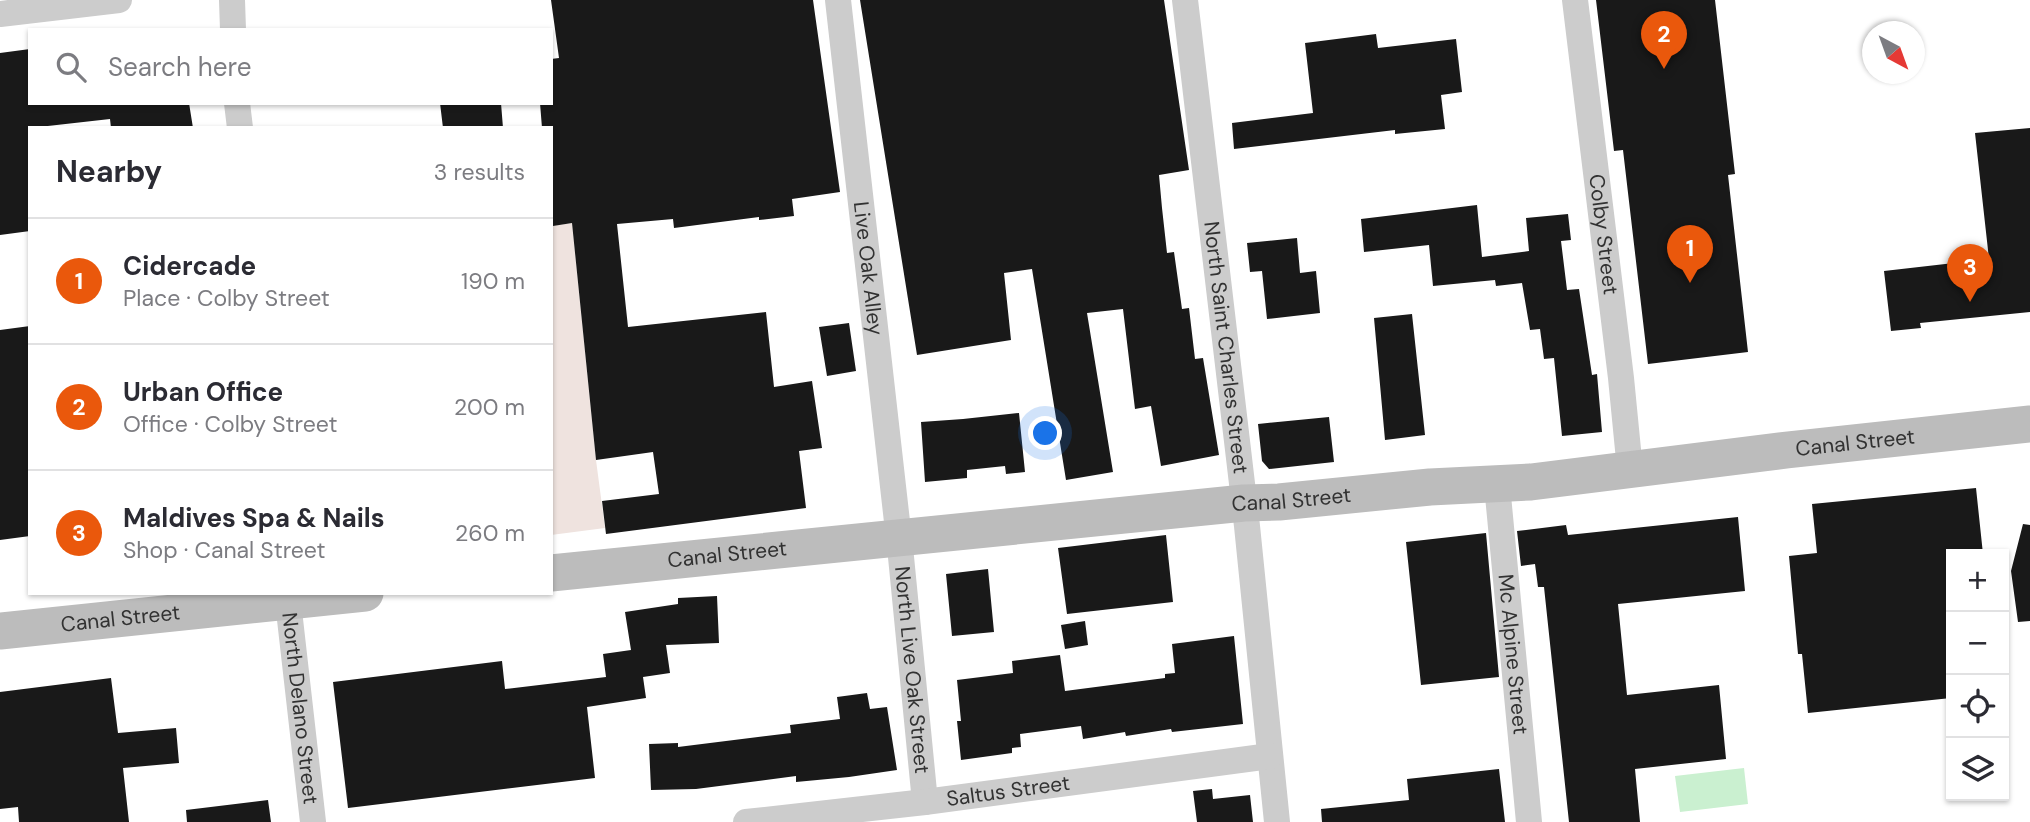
<!DOCTYPE html>
<html lang="en">
<head>
<meta charset="utf-8">
<style>
  :root { --surface:#fff; --page:#f2f2f3; --text:#2b2b33; --muted:#7c7c81; --line:#e1e1e2; --accent:#ea580c }
  body { margin:0; font-family:"DM Sans",sans-serif; background:var(--page); color:var(--text) }
  .controls { position:absolute; right:21px; bottom:21px; display:grid; overflow:hidden; border-radius:0px; box-shadow:0 2px 5px #0004 }
  .controls button { width:63px; height:63px; display:grid; place-items:center; padding:0; border:0; border-bottom:2px solid var(--line); background:var(--surface); color:var(--text); font:35px sans-serif }
  .compass { position:absolute; left:1862px; top:21px; width:63px; height:63px; border-radius:50%; background:var(--surface); box-shadow:0 2px 5px #0004; rotate:139deg }
  .you { position:absolute; left:1046px; top:434px; width:24px; height:24px; margin:-18px; border:5px solid #fff; border-radius:50%; background:#1a73e8; box-shadow:0 0 0 10px #1a73e833 }
  .badge { display:grid; place-items:center; width:46px; height:46px; border-radius:50%; background:var(--accent); color:#fff; font-size:23px; font-weight:700 }
  .pin { position:absolute; translate:-50% -58px; filter:drop-shadow(0 2px 4px #0008) }
  .pin::after { content:''; position:absolute; top:37px; width:24px; height:21px; background:inherit; clip-path:polygon(0 0,100% 0,50% 100%) }
  .list { margin:0; padding:0; list-style:none }
  h2 { display:flex; justify-content:space-between; align-items:center; height:91px; margin:0; padding:0 28px; font-size:30px }
  h2 small { font-size:23px; font-weight:400; color:var(--muted) }
  .list li { display:grid; grid-template-columns:46px 1fr auto; gap:21px; align-items:center; box-sizing:border-box; height:126px; padding:0 28px; border-top:2px solid var(--line) }
  .list b { display:block; font-size:26px; white-space:nowrap }
  .list p { margin:0; font-size:23px; white-space:nowrap; color:var(--muted) }
  .list em { font-size:23px; font-style:normal; color:var(--muted) }
  .icon { flex:none; width:38px; height:38px; fill:none; stroke:currentColor; stroke-width:2; stroke-linecap:round; stroke-linejoin:round }
  .map { position:relative; flex:none; width:2030px; height:822px; overflow:hidden }
  .search { position:absolute; background:var(--surface); box-shadow:0 2px 5px #0004; left:28px; top:28px; width:525px; height:77px; display:flex; align-items:center; gap:18px; box-sizing:border-box; padding:0 24px; border-radius:0px; color:var(--muted); font-size:26px }
  .panel { position:absolute; background:var(--surface); box-shadow:0 2px 5px #0004; left:28px; top:126px; width:525px; height:469px; border-radius:0px }
  .map>svg:first-child { display:block }
  .green { fill:#efe3df }
  .water { fill:#caf0d0 }
  .building { fill:#191919 }
  .lines { fill:none; stroke-linecap:round; stroke-linejoin:round }
  .street { stroke:#ccc; stroke-width:26 }
  .secondary { stroke:#bcbcbc; stroke-width:37 }
  .labels { text-anchor:middle; stroke-width:7; stroke-linejoin:round; paint-order:stroke }
  .street-label { font-size:21px; fill:#323232; stroke:#fff }
</style>
</head>
<body>
<div class="map">
<svg width="2030" height="822" viewBox="0 0 2030 822">
  <rect width="100%" height="100%" fill="#fff"/>
  <!-- green -->
  <path class="green" d="M572,223L596,460L605,528L551,535V226Z"/>
  <!-- water -->
  <path class="water" d="M1744,768L1748,804L1680,812L1675,776Z"/>
  <!-- building -->
  <path class="building" d="M551,0H813L840,192L792,199L794,216L759,220V217L674,228L673,219L617,224L628,327L766,312L774,387L812,381L822,448L799,451L806,508L606,534L602,501L659,494L653,452L596,460L572,223L553,226L551,128H542L540,103H551V59L559,58Z
    M860,0H1164L1189,170L1159,175L1162,208L1167,253L1174,252L1182,309L1189,308L1195,359L1203,358L1219,455L1161,466L1151,406L1135,409L1123,309L1087,313L1113,472L1066,480L1032,269L1004,273L1011,340L917,355Z
    M1596,0H1715L1735,174L1728,175L1748,352L1648,364L1623,150L1614,151Z
    M1376,34L1378,48L1456,39L1462,92L1441,95L1445,129L1395,134V130L1234,149L1232,123L1313,113L1305,43Z
    M30,49V103H189L193,128H111L110,119L30,128V231L0,235V53Z
    M440,103H501L503,128H443Z
    M2030,128V312L1920,323L1921,328L1891,331L1884,271L1989,259L1975,133Z
    M1477,205L1482,257L1529,251L1526,218L1568,214L1571,240L1561,241L1567,290L1579,289L1592,375L1597,374L1602,432L1562,436L1554,358L1544,359L1540,329L1530,330L1522,283L1496,286L1495,280L1433,286L1429,245L1364,252L1361,219Z
    M1297,238L1300,273L1316,271L1320,313L1267,319L1262,271L1250,272L1247,243Z
    M1412,314L1425,435L1385,440L1374,318Z
    M849,323L856,371L827,376L819,327Z
    M30,326V536L0,540V330Z
    M1019,413L1025,472L1006,474L1005,466L967,470V478L925,482L921,422L963,419Z
    M1329,417L1334,462L1269,469L1262,461L1258,424Z
    M1976,488L1983,554H1951V698L1808,713L1802,654H1798L1789,556L1817,553L1812,504Z
    M1738,517L1745,591L1618,604L1627,695L1719,685L1726,759L1635,769L1640,822H1569L1544,587H1538L1535,564L1521,566L1517,531L1566,525L1568,535Z
    M2023,524L2030,525V621L2018,622L2011,571Z
    M1486,533L1499,677L1421,685L1406,542Z
    M1166,535L1173,602L1067,614L1058,548Z
    M988,569L994,632L952,636L946,574Z
    M717,596L719,643L666,645L670,673L643,677L646,698L587,707L595,778L348,808L333,682L502,661L505,689L606,677L603,654L631,650L625,612L678,604V598Z
    M1085,621L1088,645L1065,649L1061,625Z
    M1234,636L1243,724L1172,732L1171,729L1126,736L1125,732L1083,739L1081,726L1020,734L1021,747L1012,748V753L961,760L957,721H961L957,680L1013,673L1012,661L1060,655L1065,691L1165,678V674L1175,673L1172,644Z
    M111,678L118,733L176,728L179,763L123,768L129,822H19L18,807L0,809V692Z
    M867,693L870,709L887,707L897,770L849,777L796,782V776L696,789L651,790L649,744L678,743V747L791,733L790,725L840,719L837,697Z
    M1499,769L1505,822H1322L1321,809L1409,800L1407,779Z
    M1212,789L1213,799L1250,795L1253,822H1197L1193,791Z
    M268,800L271,822H187L186,810Z"/>
  <g class="lines">
    <!-- street -->
    <g class="street">
      <path d="M232,0L233,30"/>
      <path id="s1" d="M838,0L901,557L925,802"/>
      <path id="s2" d="M1185,0L1247,526L1277,822"/>
      <path id="s3" d="M1575,0L1621,378L1630,470"/>
      <path d="M0,14L119,0"/>
      <path d="M237,103L240,128"/>
      <path id="s4" d="M1497,485L1529,822"/>
      <path id="s5" d="M287,593L313,822"/>
      <path id="s6" d="M746,822L925,802L1270,756"/>
    </g>
    <!-- secondary -->
    <g class="secondary">
      <path id="s7" d="M551,573C782,548 1013,525 1244,503L1279,502L1430,487L1531,482L1787,450L2030,424"/>
      <path id="s8" d="M0,631L365,593"/>
    </g>
  </g>
  <g class="labels">
    <!-- street labels -->
    <g class="street-label">
      <text dy="7" stroke="none"><textPath href="#s3" startOffset="236">Colby Street</textPath></text>
      <text dy="7" stroke="none"><textPath href="#s1" startOffset="270">Live Oak Alley</textPath></text>
      <text dy="7" stroke="none"><textPath href="#s2" startOffset="350">North Saint Charles Street</textPath></text>
      <text dy="7" stroke="none"><textPath href="#s7" startOffset="1311">Canal Street</textPath></text>
      <text dy="7" stroke="none"><textPath href="#s7" startOffset="744">Canal Street</textPath></text>
      <text dy="7" stroke="none"><textPath href="#s7" startOffset="177">Canal Street</textPath></text>
      <text dy="7" stroke="none"><textPath href="#s8" startOffset="121">Canal Street</textPath></text>
      <text dy="7" stroke="none"><textPath href="#s4" startOffset="170">Mc Alpine Street</textPath></text>
      <text dy="7" stroke="none"><textPath href="#s1" startOffset="674">North Live Oak Street</textPath></text>
      <text dy="7" stroke="none"><textPath href="#s5" startOffset="116">North Delano Street</textPath></text>
      <text dy="7" stroke="none"><textPath href="#s6" startOffset="264">Saltus Street</textPath></text>
    </g>
  </g>
</svg>
<div class="controls">
<button>+</button>
<button>−</button>
<button><svg class="icon" aria-label="locate" viewBox="0 0 24 24"><circle cx="12" cy="12" r="6"/><path d="M12 2v4M12 18v4M2 12h4M18 12h4"/></svg></button>
<button><svg class="icon" aria-label="layers" viewBox="0 0 24 24"><path d="M12 4l9 5-9 5-9-5zM3 14l9 5 9-5"/></svg></button>
</div>
<svg class="compass" viewBox="-18 -18 36 36"><path d="M0-13l5 13h-10z" fill="#e53935"/><path d="M0 13l5-13h-10z" fill="#7c7c81"/></svg>
<div class="you"></div>
<div class="pin badge" style="left:1690px;top:283px">1</div>
<div class="pin badge" style="left:1664px;top:69px">2</div>
<div class="pin badge" style="left:1970px;top:302px">3</div>
<div class="search"><svg class="icon" aria-label="search" viewBox="0 0 24 24"><circle cx="10" cy="10" r="6"/><path d="M15 15l6 6"/></svg>Search here</div>
<section class="panel">
<h2>Nearby<small>3 results</small></h2>
<ul class="list">
<li><span class="badge">1</span><div><b>Cidercade</b><p>Place · Colby Street</p></div><em>190 m</em></li>
<li><span class="badge">2</span><div><b>Urban Office</b><p>Office · Colby Street</p></div><em>200 m</em></li>
<li><span class="badge">3</span><div><b>Maldives Spa &amp; Nails</b><p>Shop · Canal Street</p></div><em>260 m</em></li>
</ul>
</section>
</div>
</body>
</html>
